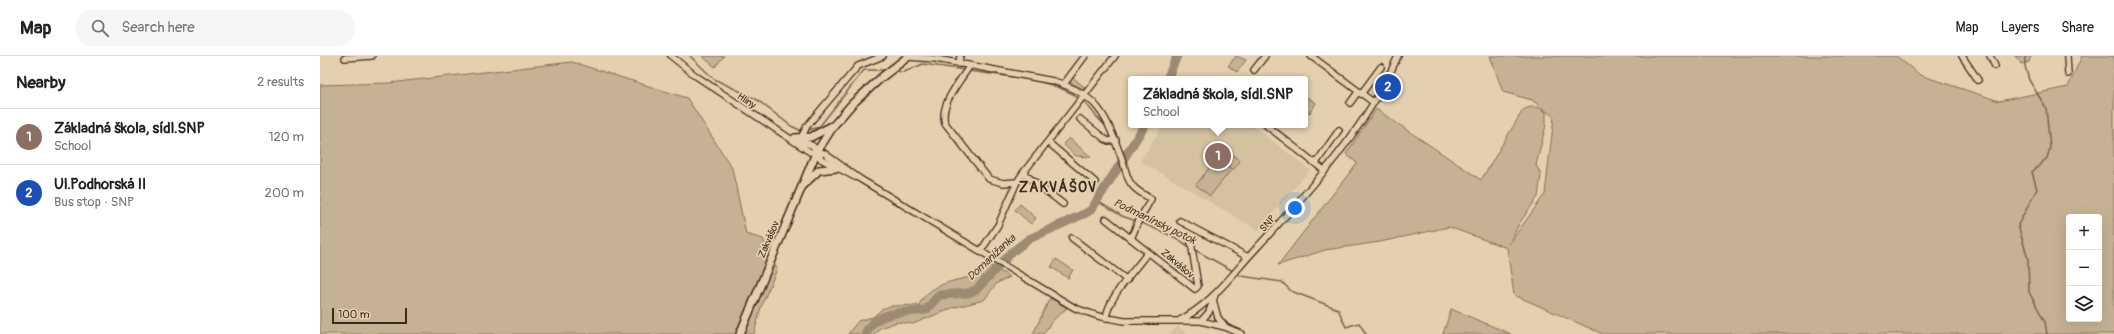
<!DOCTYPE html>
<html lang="en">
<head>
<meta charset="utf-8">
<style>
  :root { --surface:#fff; --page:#f6f6f6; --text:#222; --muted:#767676; --line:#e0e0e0; --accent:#3b2a1e }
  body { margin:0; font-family:Pangolin,sans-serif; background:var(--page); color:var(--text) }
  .controls { position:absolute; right:12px; bottom:12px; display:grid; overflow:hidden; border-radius:4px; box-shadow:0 4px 16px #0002 }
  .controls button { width:36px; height:36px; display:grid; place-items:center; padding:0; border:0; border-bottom:1px solid var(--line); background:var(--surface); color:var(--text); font:20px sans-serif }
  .scale { position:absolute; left:12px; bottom:10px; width:75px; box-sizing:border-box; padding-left:4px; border:2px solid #3b2a1e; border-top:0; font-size:11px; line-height:14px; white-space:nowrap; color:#3b2a1e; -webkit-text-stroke:3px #e4d0ae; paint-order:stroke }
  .you { position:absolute; left:975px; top:152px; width:14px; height:14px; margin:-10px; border:3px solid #fff; border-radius:50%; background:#1a73e8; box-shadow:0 0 0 6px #1a73e833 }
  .badge { display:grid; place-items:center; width:26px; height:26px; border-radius:50%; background:var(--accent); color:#fff; font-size:13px; font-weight:700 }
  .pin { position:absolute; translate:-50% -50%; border:2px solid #fff; box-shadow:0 1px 4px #0006 }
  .popup { position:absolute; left:808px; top:20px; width:180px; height:52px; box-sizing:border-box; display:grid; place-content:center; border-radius:4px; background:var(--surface); filter:drop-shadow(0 1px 3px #0005); font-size:13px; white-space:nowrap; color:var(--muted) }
  .popup b { font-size:15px; color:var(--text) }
  .popup::after { content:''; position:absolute; left:50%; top:100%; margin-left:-8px; border:8px solid transparent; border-top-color:var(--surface) }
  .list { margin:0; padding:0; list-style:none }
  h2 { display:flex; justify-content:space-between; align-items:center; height:52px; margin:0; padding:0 16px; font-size:17px }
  h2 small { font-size:13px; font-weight:400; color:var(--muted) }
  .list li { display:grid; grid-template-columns:26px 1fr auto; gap:12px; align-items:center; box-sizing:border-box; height:56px; padding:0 16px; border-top:1px solid var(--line) }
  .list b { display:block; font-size:15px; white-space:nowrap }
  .list p { margin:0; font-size:13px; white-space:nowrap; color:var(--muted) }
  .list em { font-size:13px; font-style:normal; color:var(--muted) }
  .icon { flex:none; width:22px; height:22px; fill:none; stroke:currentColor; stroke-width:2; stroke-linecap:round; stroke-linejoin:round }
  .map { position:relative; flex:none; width:1794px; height:278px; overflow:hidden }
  header { display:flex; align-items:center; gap:24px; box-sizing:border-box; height:56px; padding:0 20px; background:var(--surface); border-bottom:1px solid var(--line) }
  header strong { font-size:19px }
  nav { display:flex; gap:22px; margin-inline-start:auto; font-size:14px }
  .search { width:280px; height:36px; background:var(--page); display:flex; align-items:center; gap:10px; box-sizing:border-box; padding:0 14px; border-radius:22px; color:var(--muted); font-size:15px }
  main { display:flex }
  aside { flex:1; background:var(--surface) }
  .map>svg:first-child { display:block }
  .built { fill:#d4c1a0 }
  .green { fill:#c5b294; stroke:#806e59; fill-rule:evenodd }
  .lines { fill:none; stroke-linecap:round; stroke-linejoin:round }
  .stream { stroke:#766450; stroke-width:1.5 }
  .river { stroke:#9d8a72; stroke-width:9 }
  .minor-casing { stroke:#3b2a1e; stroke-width:8 }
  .major-casing { stroke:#3b2a1e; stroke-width:10 }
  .minor { stroke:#e4d0ae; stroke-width:5.5 }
  .major { stroke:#e4d0ae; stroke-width:7 }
  .labels { text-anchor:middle; stroke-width:3.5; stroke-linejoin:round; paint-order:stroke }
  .street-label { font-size:10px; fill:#3b2a1e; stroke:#e4d0ae }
  .water-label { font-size:11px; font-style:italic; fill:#4f3d2f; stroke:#e4d0ae }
  .district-label { font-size:14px; font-weight:bold; letter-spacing:1px; fill:#3b2a1e; stroke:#e4d0ae }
</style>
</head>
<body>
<header>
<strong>Map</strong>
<div class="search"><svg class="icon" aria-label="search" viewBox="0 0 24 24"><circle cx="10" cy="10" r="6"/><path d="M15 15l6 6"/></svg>Search here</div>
<nav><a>Map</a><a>Layers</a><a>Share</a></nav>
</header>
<main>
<aside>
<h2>Nearby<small>2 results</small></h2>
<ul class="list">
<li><span class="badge" style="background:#8d6e63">1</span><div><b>Základná škola, sídl.SNP</b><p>School</p></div><em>120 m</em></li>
<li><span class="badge" style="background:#1a4fb4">2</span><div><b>Ul.Podhorská II</b><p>Bus stop · SNP</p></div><em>200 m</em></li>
</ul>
</aside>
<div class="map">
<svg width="1794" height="278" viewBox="0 0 1794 278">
  <rect width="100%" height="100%" fill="#e4d0ae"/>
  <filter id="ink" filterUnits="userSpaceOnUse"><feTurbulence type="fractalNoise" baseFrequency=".025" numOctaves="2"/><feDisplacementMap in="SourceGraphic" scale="8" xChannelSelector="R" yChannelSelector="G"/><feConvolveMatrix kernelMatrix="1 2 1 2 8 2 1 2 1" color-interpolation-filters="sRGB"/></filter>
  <g filter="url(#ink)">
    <!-- built -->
    <path class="built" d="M843,69H932L990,114L938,174L820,105Z
      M858,270L867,278H850Z"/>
    <!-- green -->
    <path class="green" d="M382,0H404L395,11Z
      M916,0L926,4L917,16L908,10Z
      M1170,0H1576L1600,19L1679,45L1748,31L1762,0H1794V278H1283L1194,239L1187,192L1129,171L1060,186L1005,194L958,209L1037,107L1026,98L1056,53L1161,124L1203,54C1212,49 1218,50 1226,56V69L1216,109L1221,119L1218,141L1200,166L1189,188L1225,138L1234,61L1212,44L1183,36ZM1749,161H1779V263H1749Z
      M1695,0H1711L1709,6L1702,8Z
      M252,6L367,42L412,112L426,178L443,183L457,213L441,251L434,278H0V29L69,27Z
      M752,21L767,33L766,34L751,27L750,25Z
      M985,40L996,47L990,57L985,53Z
      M749,82L771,101L756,100L743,88Z
      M903,91L920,105L913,114L895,100Z
      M896,103L911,114L890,140L876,129Z
      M700,148L716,162L711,168L695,154Z
      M736,203L753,214L748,222L731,211Z
      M666,207L690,221L677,227L664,244L632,252L593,268L577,266L560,272L554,278H528L538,265L553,261L562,253L571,250L599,249C610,226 636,225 659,219Z
      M730,242L747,252L732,265L723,278H713Z
      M1131,253L1191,278H1123Z"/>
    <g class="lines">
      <!-- stream -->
      <path class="stream" d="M370,0L394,23L436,43L471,70L482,75
        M1705,0V10L1709,24L1726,52L1730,92L1727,102L1712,116L1717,133L1698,169L1708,203L1709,236L1725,266L1727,278
        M574,15L584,16L603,8L645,14
        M649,15C685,21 728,21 759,42
        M762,44C772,53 776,62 786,70
        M817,69H825
        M488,74L499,71L544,14H566
        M777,145L802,160L816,165
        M820,166L856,182L870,191
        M875,194L913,215
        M917,217L921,220L962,226L971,235L1018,253L1026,271L1039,267L1046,278"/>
      <!-- river -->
      <path class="river" d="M847,23L857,0
        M545,278C555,254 584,257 606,254L619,239L648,237L656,234L692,196L709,183L766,157L771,154L825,69"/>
      <!-- minor casing -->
      <g class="minor-casing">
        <path id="minor" d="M351,0L376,20L490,96L504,97L540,123L755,252L778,260L804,265H881L905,271L922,278
          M991,0L1053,46
          M1642,0L1658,24
          M1670,0L1675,10
          M1747,0L1748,18
          M588,1L616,3L733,25C781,39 787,63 803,106C806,114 806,122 812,129C816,135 825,139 831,143L817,168L811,183
          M25,2L52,0
          M639,8L640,0
          M649,11C640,25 619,49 625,67L669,123L683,127L697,126
          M934,14L945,0
          M744,28L765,0
          M1041,38L1061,11
          M1030,47L1038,36
          M760,63L785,83L788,85L796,84
          M946,69L1005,115
          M476,82L493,90L501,103L535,121
          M481,82L487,70L538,10L563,0
          M729,87L775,126
          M996,107L1019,74
          M703,117L795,0
          M786,163L875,233L878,230L871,186
          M860,165L928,201
          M752,182L807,224
          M660,196L678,169L697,126L703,117L743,148
          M894,247L898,262L905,270
          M786,262C788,241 816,213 828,196
          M860,264C890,249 910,221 932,197C986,138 1046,74 1078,0
          M881,265L889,256L895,239"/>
      </g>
      <!-- major casing -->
      <g class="major-casing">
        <path id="major" d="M475,82L491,81L512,70
          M485,127L499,114L516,112
          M420,278L496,97L514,69L532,48L562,21L589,0"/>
      </g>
      <!-- minor -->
      <use href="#minor" class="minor"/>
      <!-- major -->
      <use href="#major" class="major"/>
    </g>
  </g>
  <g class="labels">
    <!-- street labels -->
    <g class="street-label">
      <text transform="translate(427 44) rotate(34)" y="4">Hliny</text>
      <text transform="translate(947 167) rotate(-48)" y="4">SNP</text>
      <text transform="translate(448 183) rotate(-67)" y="4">Zakvášov</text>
      <text transform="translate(858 207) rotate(40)" y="4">Zakvášov</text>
    </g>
    <!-- water labels -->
    <g class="water-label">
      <text transform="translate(835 165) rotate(26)" y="4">Podmanínsky potok</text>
      <text transform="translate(671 201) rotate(-43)" y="4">Domanižanka</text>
    </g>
    <!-- district labels -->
    <g class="district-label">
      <text x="738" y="136">ZAKVÁŠOV</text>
    </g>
  </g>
</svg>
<div class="controls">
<button>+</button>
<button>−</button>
<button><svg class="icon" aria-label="layers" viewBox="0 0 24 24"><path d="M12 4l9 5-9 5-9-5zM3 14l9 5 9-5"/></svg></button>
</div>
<div class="scale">100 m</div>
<div class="you"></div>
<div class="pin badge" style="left:898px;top:100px;background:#8d6e63">1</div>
<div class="popup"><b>Základná škola, sídl.SNP</b>School</div>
<div class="pin badge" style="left:1068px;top:31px;background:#1a4fb4">2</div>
</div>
</main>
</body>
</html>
